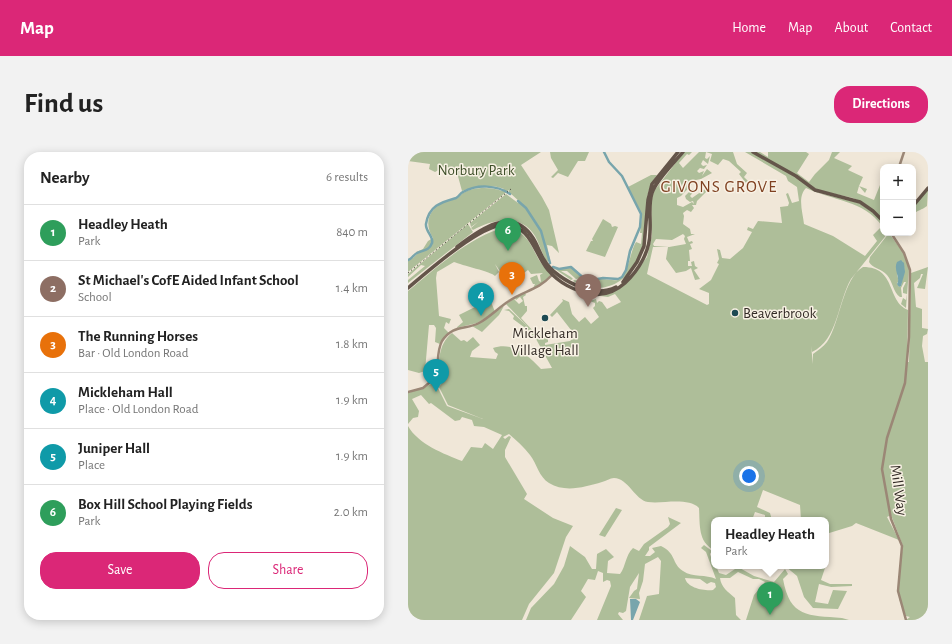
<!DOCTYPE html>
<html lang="en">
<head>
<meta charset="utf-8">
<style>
  :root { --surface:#fff; --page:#f2f2f2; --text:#222; --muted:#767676; --line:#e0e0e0; --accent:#db2777 }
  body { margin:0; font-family:"Alegreya Sans",sans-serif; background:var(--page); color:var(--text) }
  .controls { position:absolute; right:12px; top:12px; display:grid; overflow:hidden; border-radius:8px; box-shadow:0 2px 10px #0003 }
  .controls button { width:36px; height:36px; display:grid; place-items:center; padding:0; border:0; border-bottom:1px solid var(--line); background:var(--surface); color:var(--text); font:20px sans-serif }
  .you { position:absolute; left:341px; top:324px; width:14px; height:14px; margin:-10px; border:3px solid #fff; border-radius:50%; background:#1a73e8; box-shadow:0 0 0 6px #1a73e833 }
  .badge { display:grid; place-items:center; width:26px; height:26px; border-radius:50%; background:var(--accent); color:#fff; font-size:13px; font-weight:700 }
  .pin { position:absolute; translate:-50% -33px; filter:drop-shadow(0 1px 2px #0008) }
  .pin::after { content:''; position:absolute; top:21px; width:14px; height:12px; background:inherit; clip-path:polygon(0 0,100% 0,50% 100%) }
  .popup { position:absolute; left:303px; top:365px; width:118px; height:52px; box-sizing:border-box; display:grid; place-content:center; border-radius:8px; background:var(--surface); filter:drop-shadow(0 1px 3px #0005); font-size:13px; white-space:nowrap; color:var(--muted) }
  .popup b { font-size:15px; color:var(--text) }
  .popup::after { content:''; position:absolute; left:50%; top:100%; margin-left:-8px; border:8px solid transparent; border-top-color:var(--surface) }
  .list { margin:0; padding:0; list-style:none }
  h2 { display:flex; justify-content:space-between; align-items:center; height:52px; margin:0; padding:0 16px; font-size:17px }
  h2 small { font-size:13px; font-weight:400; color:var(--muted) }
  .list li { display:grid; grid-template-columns:26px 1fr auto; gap:12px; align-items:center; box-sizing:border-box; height:56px; padding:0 16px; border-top:1px solid var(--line) }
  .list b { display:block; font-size:15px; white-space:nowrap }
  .list p { margin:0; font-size:13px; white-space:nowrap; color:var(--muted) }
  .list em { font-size:13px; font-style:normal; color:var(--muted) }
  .actions { display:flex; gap:8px; padding:12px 16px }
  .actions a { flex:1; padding:9px 0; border:1px solid var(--accent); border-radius:16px; text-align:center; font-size:14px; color:var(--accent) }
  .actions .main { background:var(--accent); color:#fff }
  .map { position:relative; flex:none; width:520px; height:468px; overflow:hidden; border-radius:16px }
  header { display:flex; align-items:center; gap:24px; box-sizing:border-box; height:56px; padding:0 20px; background:var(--accent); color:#fff }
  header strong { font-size:19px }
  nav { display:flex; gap:22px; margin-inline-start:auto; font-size:14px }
  .intro { display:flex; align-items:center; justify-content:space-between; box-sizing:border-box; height:96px; padding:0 24px }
  h1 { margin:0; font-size:28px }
  .button { padding:10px 18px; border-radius:16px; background:var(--accent); color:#fff; font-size:14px; font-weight:700 }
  main { display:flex; gap:24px; padding:0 24px }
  aside { flex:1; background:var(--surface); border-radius:16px; box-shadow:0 2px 10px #0003 }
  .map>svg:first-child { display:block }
  .green { fill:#aebe99; fill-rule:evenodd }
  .water { fill:#78a5ac }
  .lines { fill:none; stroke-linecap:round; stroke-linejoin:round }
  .river { stroke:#78a5ac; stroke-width:2.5 }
  .secondary { stroke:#9b8776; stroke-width:2.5 }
  .trunk { stroke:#64554a; stroke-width:3.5 }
  .rail { stroke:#332b26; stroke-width:1; stroke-dasharray:1 3; stroke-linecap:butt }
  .poi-dot { fill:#1d4a53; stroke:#f8f1e4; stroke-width:1.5 }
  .labels { text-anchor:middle; stroke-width:3; stroke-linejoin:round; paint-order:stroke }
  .park-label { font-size:15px; fill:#3f502a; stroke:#f8f1e4 }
  .poi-label { font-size:15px; fill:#332b26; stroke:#f8f1e4; text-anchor:start }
  .street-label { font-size:15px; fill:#332b26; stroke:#f8f1e4 }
  .quarter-label { font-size:17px; letter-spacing:1px; fill:#7f4121; stroke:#f8f1e4 }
</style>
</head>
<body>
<header>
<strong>Map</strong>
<nav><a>Home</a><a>Map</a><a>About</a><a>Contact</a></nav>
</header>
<div class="intro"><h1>Find us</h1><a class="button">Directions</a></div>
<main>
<aside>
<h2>Nearby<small>6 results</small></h2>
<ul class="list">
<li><span class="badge" style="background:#2e9e5b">1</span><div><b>Headley Heath</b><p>Park</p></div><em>840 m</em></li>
<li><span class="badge" style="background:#8d6e63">2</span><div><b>St Michael's CofE Aided Infant School</b><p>School</p></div><em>1.4 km</em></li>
<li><span class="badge" style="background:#e8710a">3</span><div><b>The Running Horses</b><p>Bar · Old London Road</p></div><em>1.8 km</em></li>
<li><span class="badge" style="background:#0f9aa8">4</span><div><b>Mickleham Hall</b><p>Place · Old London Road</p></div><em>1.9 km</em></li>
<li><span class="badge" style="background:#0f9aa8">5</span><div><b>Juniper Hall</b><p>Place</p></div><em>1.9 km</em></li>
<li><span class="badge" style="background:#2e9e5b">6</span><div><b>Box Hill School Playing Fields</b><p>Park</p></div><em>2.0 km</em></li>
</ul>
<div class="actions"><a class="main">Save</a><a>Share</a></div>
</aside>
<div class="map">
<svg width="520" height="468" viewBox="0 0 520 468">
  <rect width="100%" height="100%" fill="#f0e7d8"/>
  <!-- green -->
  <path class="green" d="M0,0H133L113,13L134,45L141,58L151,101L144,94L139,93L142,108L139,110C134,102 132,93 127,84C113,61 85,67 65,78L63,76L70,70L63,75L62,71L98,42L110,51H113L101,40V38L0,120V107L5,106L9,102L8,100L15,97L20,89L25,86C16,72 20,59 35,50C40,48 45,48 50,46C52,44 54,41 57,40C66,35 84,35 94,39L96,37C83,31 66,35 54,39L48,17L36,15L27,20L21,17L22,12L0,9Z
    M142,0H181L177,9H170L160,25L150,21L145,26L143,25L150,18L143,6Z
    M276,0H284L281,3L279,2L271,11L275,16L291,0H325L329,12L339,21L336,25L340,29L338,31L331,22L333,20L321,9L315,7L310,13L302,9L304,2L298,0L297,6L299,7L302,4L300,12L295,8L293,12L295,14L299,13L296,17L292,16L289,19L291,21L296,19L294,24L299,17L304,21L293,27L288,28L273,44L269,46V53L275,55L284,50L286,52L285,49L282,50L278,47L277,44L284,37L287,38L282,44L284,46L297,37L299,39L289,49L288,53H284L286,56L283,60L279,58L275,61L276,64L275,72L282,77L283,82H287L279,85L281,90L284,89L285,91L282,92L284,97L281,98L282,109H280V114H284L283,110L286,109L287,114L290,116L286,118L292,127L287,128L283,116L278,119L268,121L258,107L260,95H245L239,122L299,153L301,152V141L291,137L303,128L311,112L309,111L311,107L309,97L312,98L314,106L322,107L335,96L344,80L339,78L340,75L345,77L350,69L374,71L372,55L380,54L381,51L378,42L380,41L384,51L391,49L389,35L380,29L378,24L337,0H343L389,26L411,41L451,51L468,63L475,71V81H480L443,127C430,149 430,188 404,200L403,194L405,212V202C410,198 415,195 419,190C432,171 435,126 455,115C489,115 478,149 500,158L499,210H501L503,121L520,115L517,137L509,136L515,122H513L512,126L506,131L508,155L514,157V176L520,177L519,182L515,184L514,194L517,210H520V468H498L502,465L498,464L491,447V419L495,394L483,363L479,365L491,388L448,371L444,374L418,382V368H393L392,353L355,338L349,355L362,361L364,368H357V363L347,360L344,368H306V398C290,390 292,373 291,356C280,345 255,352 240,350C227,348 220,326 206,326C202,326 198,329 194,330C177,335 157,341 141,331C131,325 129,312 122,303C116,295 108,288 101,282L95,285L97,287L101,284L103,285L97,298V305L119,342L116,347L145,366L165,374L158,385L146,421L121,452L114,468H0V274C10,292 36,302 54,309L63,295L74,296L77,291L85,297L94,283L76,275L66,274L64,268L54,265L52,268L47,269L23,251L21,252L13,243L4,247L11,259L10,265L5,266L0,272V241L15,236L27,230L39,254L75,267L40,253L31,235L34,231L29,228C32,210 29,193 44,181L53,189L56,188L59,190L65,185L72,193L64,199L62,205L88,207L90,202L87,200L85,196C104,189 120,203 133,217L144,216L128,187L124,185V181L105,167L106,164L101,159L96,158L101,157L120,175L98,152L106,147L111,152L115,149L112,145L108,148L107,146L117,141L118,143L115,145L117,154H119V159L113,166L126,180L133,183L156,185L140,187V190L137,191V193L162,189L165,186L164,183L158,182L163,178L149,160L144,165L142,163L155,149L154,147L161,150L164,162L171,170L177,165L183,172L191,165L185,156L187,154V151L182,149L188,147L189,151L191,149L194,150L199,157L213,150L207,142L200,145L192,144L203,141L230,117L239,105L244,84L243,47L246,39ZM398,36C425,49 456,48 474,74L465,83L469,89L457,104L425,84L396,72C395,61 389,45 398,36ZM275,82L277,84L276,87L278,92L261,95L246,94L245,92L248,87L264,88Z
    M347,0H352L360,5V0H398L401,2L389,21L401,30L407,22L421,8L424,0H432L426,6L444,14L440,18L455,25L451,34L459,37L457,41L451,34L449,41L466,48L472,33H475V66L456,51L445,46L410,38Z
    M243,23H249C233,43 241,63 237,85C230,122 203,149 165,129L166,128L172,129L174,126C180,132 186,128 194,127C199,127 205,129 210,128C220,125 222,99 228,90L233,92L234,81H232L234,63L220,35Z
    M520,37L519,54C514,58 509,58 505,63V55Z
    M195,67L203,72L204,75L207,74L210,75L197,105L178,99L183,89H185L184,87Z
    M60,72L65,80L0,131V128L17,114L13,113L0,125V122Z
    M97,76C118,78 122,91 131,108C134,113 139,118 143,123L137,130L125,136L127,132H125L122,126L129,123L131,129L133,130L132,123L135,121L123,122L120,118L109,126L111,129L101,132L87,112L91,120L87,124C84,120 53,113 46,110L29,120L28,126L31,164L43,167L41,172L38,170L36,176L41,181L32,192L27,190L28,176L26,173H21L17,219L11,221L0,218V139C26,118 64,82 97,76Z
    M481,81L496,102L501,117L498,156L493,152L495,146L498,148L499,142L495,141V136L498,130H496L493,136L494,145H492C485,140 485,130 479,123C474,117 464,116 461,110L462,105ZM494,109C499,117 494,126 493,134L491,135L489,131L491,129L489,123Z
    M163,116L169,119L173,126L168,127L159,119H153L163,125L165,127L163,128L147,117Z
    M80,142L87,160L69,171L48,176L55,170L51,163L71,153Z
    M96,154L91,163L74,180L64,174L70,172Z
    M208,356L214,358L197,385L191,383Z
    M260,365L273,371L241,395V398L237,404H242L247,400L244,396L253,394C269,402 263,411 275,419C285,426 298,422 308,427L298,400L293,396L296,393L304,399L302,402L306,414H308L311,421L318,423L330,415L346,424L366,430L377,417L380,422L375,427C382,466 400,463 434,466L441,468H338L346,443L357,430L351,427H345L330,420L322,426H312C313,435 320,440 327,446L328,463L333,468H231L239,444L251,442L253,409L250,405L237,412L235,429L231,441L232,447L221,446L226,439L229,437L231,421L222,435L218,459L215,461L211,460L210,462L215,468H189L203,434L202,429L199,428L195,430V421L190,419L187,428L180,427L173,439L178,445L163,468H118L123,456L146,432L156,414L162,394L177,405L184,417H188L189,402L198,397L206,405L200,409L199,421L212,422C218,414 217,404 225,396L231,399L236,392L260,375L262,372ZM277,426L292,427L299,432L303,430L307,431L308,435L305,438C296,439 279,436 277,426Z
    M377,414H412L417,416L413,428L422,432H444V434L423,435L411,432L407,450L420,452L425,438L439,439L430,457L405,456L396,445L389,424Z"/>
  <!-- water -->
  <path class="water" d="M493,108L496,111L497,120L493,134L491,135L489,132C493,126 485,118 489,110Z
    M222,447H228L232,450L225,468H223Z"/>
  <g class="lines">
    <!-- river -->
    <path class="river" d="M110,49L118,56L133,79L142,111
      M0,108C4,107 5,103 9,101C15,98 21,99 24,91C26,85 17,79 18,72C21,53 34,50 48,46C51,45 52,41 55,40C69,32 89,33 102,42
      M145,115L151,117L163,115L179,129L195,126L210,127L214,125L218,118L222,99L232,75L233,62L214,24L201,10L196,0"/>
    <!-- secondary -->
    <path class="secondary" d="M491,15L496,0
      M483,81L496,101L502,118L501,185L497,231L479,286L474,317L483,367L494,394L490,439L498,468
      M0,240L15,236L28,225C31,213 28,200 34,189C45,172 58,178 71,171C82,165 90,156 101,149C117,138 129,139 144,123"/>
    <!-- trunk -->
    <path class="trunk" d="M345,0L388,24L407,38L452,50L465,59L475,69
      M505,54L520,36
      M49,95C71,78 104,53 125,86C129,92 131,99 135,106C142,119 158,130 173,135C185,140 196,141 208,135
      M215,130L229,110L236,94L240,48L244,32L270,0
      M0,136C19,120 71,74 95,73C123,72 126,101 140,118C151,131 167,139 184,142C197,144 208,139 217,131C231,118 242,99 242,80C243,68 240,53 244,41C248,28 266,11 275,0"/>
    <!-- rail -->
    <path class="rail" d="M0,121L103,37"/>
  </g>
  <!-- markers -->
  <g class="poi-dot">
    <circle cx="327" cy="161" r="4"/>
    <circle cx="137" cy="166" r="4"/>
  </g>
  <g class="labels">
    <!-- park labels -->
    <g class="park-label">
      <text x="68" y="23">Norbury Park</text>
    </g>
    <!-- poi labels -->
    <g class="poi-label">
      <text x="335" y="166">Beaverbrook</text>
      <text x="137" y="186" text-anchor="middle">Mickleham<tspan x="137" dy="17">Village Hall</tspan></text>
    </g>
    <!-- street labels -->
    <g class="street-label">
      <text transform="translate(491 338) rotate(82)" y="5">Mill Way</text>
    </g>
    <!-- quarter labels -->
    <g class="quarter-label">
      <text x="311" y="40">GIVONS GROVE</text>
    </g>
  </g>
</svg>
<div class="controls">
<button>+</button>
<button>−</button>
</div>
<div class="you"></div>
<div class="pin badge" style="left:362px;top:463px;background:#2e9e5b">1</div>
<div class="popup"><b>Headley Heath</b>Park</div>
<div class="pin badge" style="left:180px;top:155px;background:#8d6e63">2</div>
<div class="pin badge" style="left:104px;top:143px;background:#e8710a">3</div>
<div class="pin badge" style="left:73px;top:164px;background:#0f9aa8">4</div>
<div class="pin badge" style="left:28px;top:240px;background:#0f9aa8">5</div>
<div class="pin badge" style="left:100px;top:99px;background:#2e9e5b">6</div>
</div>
</main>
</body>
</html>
